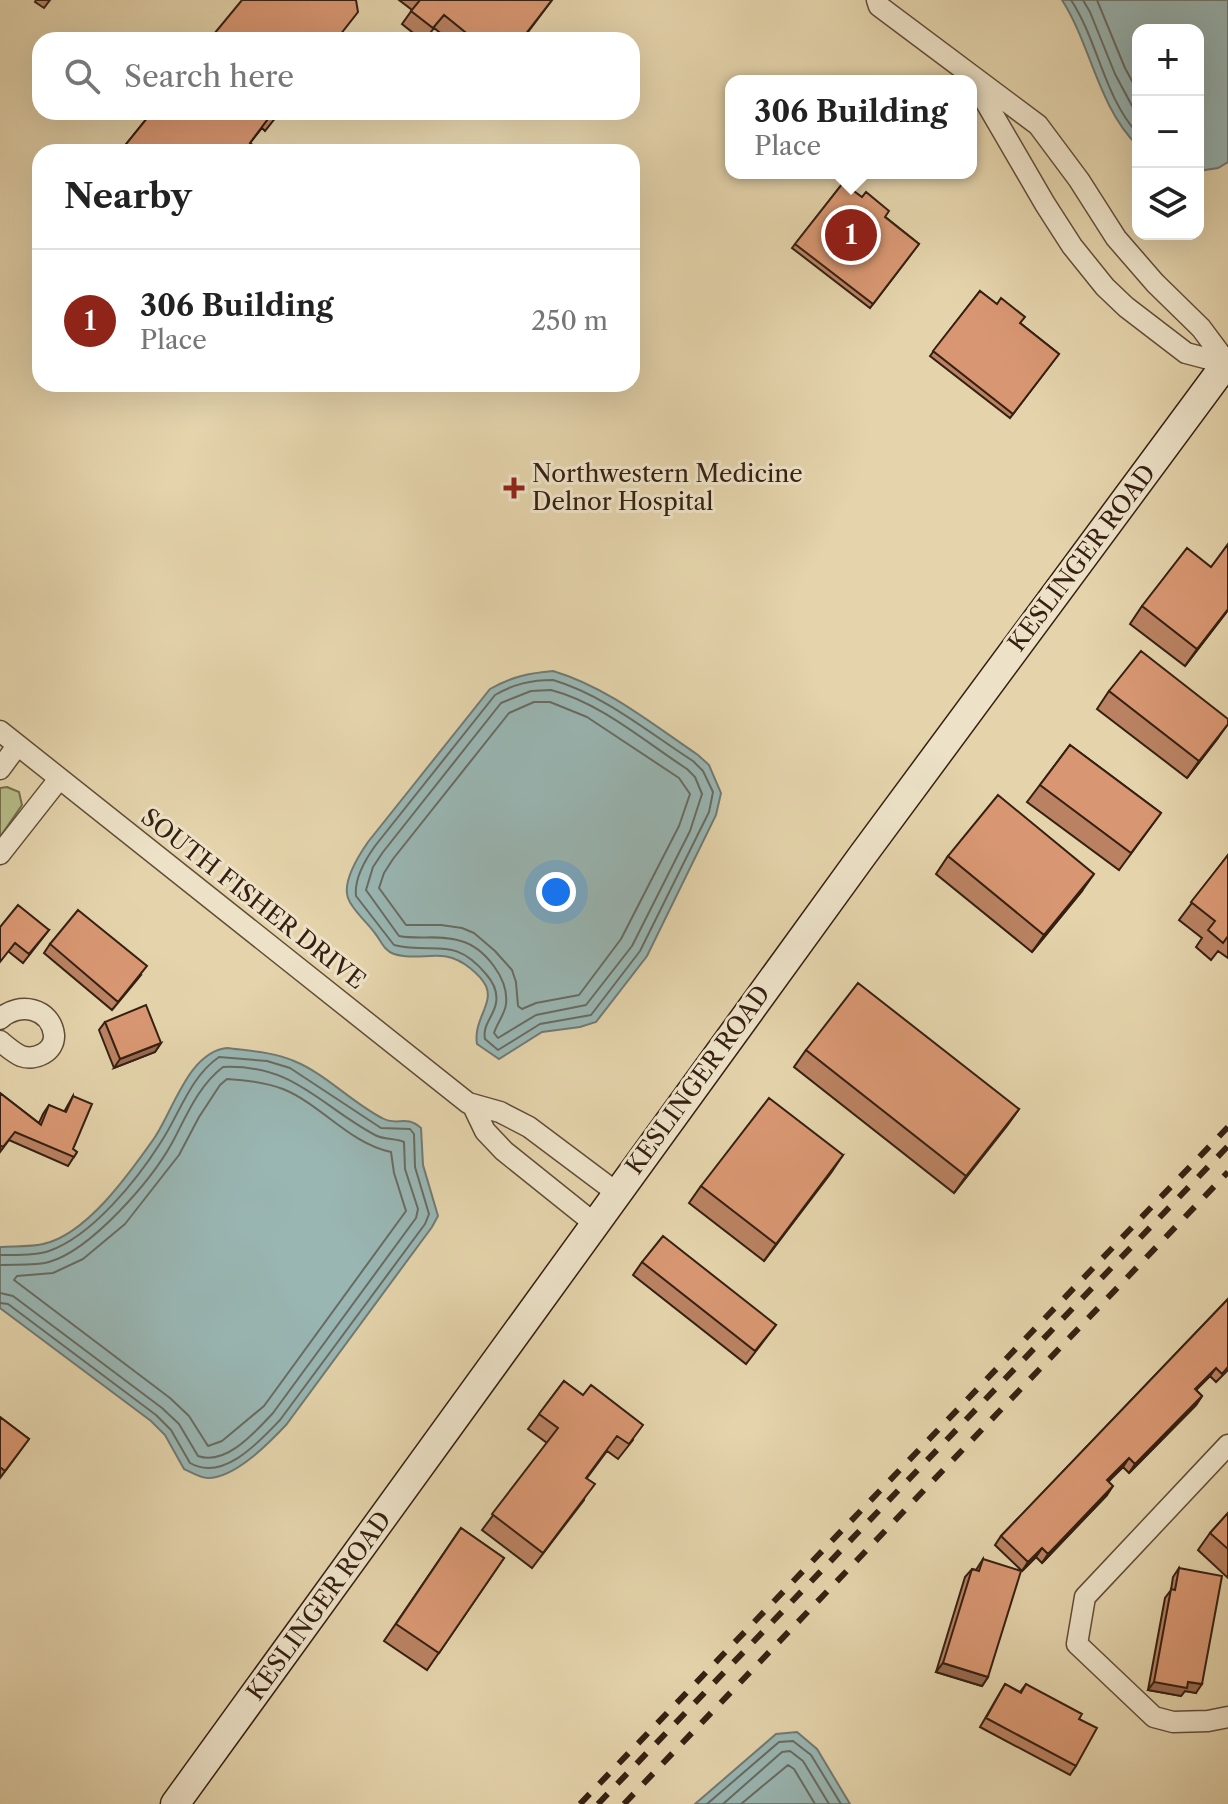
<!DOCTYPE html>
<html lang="en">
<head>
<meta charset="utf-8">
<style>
  :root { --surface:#fff; --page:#f6f6f6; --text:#222; --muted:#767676; --line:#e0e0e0; --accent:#8f2418 }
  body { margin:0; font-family:"Libre Caslon Text",serif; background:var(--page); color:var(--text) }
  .controls { position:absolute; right:24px; top:24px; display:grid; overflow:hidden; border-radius:16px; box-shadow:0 8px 32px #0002 }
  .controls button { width:72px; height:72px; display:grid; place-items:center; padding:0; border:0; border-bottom:2px solid var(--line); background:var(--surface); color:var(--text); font:40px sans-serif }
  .you { position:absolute; left:556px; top:892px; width:28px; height:28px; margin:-20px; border:6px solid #fff; border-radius:50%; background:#1a73e8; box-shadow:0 0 0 12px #1a73e833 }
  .badge { display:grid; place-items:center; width:52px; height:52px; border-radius:50%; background:var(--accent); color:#fff; font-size:26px; font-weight:700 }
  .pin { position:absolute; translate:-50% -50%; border:4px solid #fff; box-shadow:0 2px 8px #0006 }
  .popup { position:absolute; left:725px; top:75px; width:252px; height:104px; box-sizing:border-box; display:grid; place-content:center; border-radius:16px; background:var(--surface); filter:drop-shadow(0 2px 6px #0005); font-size:26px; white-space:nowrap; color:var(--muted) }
  .popup b { font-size:30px; color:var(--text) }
  .popup::after { content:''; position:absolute; left:50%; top:100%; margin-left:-16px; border:16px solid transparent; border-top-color:var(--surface) }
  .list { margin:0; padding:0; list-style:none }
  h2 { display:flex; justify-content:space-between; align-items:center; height:104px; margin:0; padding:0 32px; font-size:34px }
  h2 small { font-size:26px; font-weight:400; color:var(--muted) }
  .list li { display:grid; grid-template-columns:52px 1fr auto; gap:24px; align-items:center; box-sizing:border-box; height:144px; padding:0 32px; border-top:2px solid var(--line) }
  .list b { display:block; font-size:30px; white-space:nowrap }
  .list p { margin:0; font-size:26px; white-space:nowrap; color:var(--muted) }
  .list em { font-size:26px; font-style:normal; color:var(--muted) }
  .icon { flex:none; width:44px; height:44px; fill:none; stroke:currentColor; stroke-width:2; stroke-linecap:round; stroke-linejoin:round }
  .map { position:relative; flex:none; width:1228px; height:1804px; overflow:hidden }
  .search { position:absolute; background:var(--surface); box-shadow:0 8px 32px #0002; left:32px; top:32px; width:608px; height:88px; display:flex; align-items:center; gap:20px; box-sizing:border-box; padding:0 28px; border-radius:24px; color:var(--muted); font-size:30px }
  .panel { position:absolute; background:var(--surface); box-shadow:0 8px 32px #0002; left:32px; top:144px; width:608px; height:248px; border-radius:24px }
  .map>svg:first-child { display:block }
  .green { fill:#b6bc87; stroke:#766e4c; stroke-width:2 }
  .water { fill:#99b6b3; stroke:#717a73; stroke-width:2 }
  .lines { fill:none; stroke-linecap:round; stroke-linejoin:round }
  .shore { stroke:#686b62; stroke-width:2 }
  .street-casing { stroke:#624d38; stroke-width:23 }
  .secondary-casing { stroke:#362012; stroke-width:31 }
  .street { stroke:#ede2c8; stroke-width:20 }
  .secondary { stroke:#ede2c8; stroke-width:28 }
  .rail { stroke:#362012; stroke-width:6; stroke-dasharray:14 14; stroke-linecap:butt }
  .wall { fill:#ba8262; stroke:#362012; stroke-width:2 }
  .shaded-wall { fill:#976a50; stroke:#362012; stroke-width:2 }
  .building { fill:#d89772; stroke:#362012; stroke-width:2 }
  .poi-dot { fill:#8f2418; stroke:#ede2c8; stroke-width:3 }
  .labels { text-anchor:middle; stroke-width:6; stroke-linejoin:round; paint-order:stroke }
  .poi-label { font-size:24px; fill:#362012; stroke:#ede2c8; text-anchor:start }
  .street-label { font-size:24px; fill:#362012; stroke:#ede2c8 }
</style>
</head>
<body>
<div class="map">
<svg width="1228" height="1804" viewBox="0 0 1228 1804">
  <rect width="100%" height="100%" fill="#e4d3ab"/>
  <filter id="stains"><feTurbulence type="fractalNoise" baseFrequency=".0025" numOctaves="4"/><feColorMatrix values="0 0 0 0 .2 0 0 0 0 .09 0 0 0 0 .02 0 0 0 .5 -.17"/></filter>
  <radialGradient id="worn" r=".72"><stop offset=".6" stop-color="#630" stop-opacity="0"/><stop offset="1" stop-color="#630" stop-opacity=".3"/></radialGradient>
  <!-- green -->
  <path class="green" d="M7,787L19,792L22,805L0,837V788Z"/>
  <!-- water -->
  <path class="water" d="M1062,0H1228V162L1218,168L1198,171V30H1138V146C1098,107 1091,45 1062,0Z
    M553,671C607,687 652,724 698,755L709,765L721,793L716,815L647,956L596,1022L580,1027L542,1032L499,1059L477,1044C473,1020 494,1004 486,986C483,980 475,972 470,968C441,945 423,963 394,954C383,950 381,940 374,932C367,922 352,910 348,898C342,881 359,855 368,842L490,689C511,677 529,673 553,671Z
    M227,1048C250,1051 273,1052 294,1061C326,1074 351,1102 382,1118C398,1127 405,1114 421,1128L423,1165L438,1216L432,1227L286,1425C269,1443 235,1478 208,1478C200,1478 191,1472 184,1469L165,1435L151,1421L0,1308V1247C14,1246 30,1247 43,1244C86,1235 129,1174 153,1140C173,1112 188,1052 227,1048Z
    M797,1732L817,1749L850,1804H695L776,1734Z"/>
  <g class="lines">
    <!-- shore -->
    <path class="shore" d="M1071,0C1098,41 1104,97 1138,134
      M1083,0L1090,12L1115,74L1138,117
      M1097,0L1125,68L1138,92
      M553,680C604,695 648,732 693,761L703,771L713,792L709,812L640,951L591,1015L540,1024L498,1050L485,1039C482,1025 494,1016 496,1003C498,992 493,982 486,974C453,935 435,955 394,945L356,896C354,878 365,860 375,846L495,695C514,684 531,680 553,680Z
      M551,690C601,703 644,741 687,769L695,777L702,794L690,831L632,946L586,1005L536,1015L498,1038L494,1033C497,1023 505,1014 506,1004C509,979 485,948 461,941C441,934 419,940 399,936L366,890L373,867L383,852L501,703L531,691Z
      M534,702H550L587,717L679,778L690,794L679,826L621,939L579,995L536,1003L522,1009L518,1006L516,982L512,970L495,951L474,933L462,928L441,925H406L379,888L384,873L393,859L509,713Z
      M227,1079C245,1080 265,1082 283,1089C322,1105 349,1143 391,1152L394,1173L406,1211L264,1406L222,1441L208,1446L189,1416L170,1398L14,1280L17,1276L53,1273L83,1259L125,1224L179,1155L199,1117L220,1085Z
      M0,1255C15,1255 35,1256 49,1251C92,1236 137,1180 161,1142C180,1113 190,1077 219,1057L267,1061L290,1068L381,1128L410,1129L414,1134L415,1167L429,1214L425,1224L280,1420C259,1442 223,1482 190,1463L171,1430L156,1415L8,1304L0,1303
      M0,1265C15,1264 35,1266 49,1262C91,1250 151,1181 172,1143C186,1117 198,1086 223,1067C294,1064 319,1105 375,1135C384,1140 396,1138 404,1142L405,1169L418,1209L416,1218L273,1413C255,1432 226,1466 198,1456L179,1424L162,1408L13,1296L0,1293
      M707,1804L779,1742L793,1741L811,1755L841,1804
      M723,1804L782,1752L790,1751L803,1761L829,1804
      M741,1804L788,1765L794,1769L815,1804"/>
    <!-- street casing -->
    <g class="street-casing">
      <path id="street" d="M877,0L879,6L1038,125L1079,180L1116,238L1155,283L1201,328L1227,363
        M974,82L1045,204L1072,246L1105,287L1126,307L1186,353L1228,364
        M0,731L468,1103L500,1112L529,1127L617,1193
        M0,769L17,746
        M0,854L59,779
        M0,1019C19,1001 51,1008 54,1035C55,1052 35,1061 21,1056C14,1053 6,1046 0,1041
        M473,1106L485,1131L504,1151L595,1224
        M1228,1445L1085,1597L1077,1644L1154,1717L1173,1722L1208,1721L1228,1717"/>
    </g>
    <!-- secondary casing -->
    <g class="secondary-casing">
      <path id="secondary" d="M175,1804L862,856L1228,361"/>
    </g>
    <!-- street -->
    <use href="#street" class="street"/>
    <!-- secondary -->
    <use href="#secondary" class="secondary"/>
    <!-- rail -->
    <path class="rail" d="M580,1804L1228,1127
      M598,1804L1228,1146
      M624,1804L1228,1172"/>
  </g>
  <!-- wall -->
  <path class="wall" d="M36,0H50L44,8L35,2Z
    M399,0H552L522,40H449L434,28L425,40H422L402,24L412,10Z
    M152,112H280L265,131L262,128L250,143V152H120Z
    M843,183L919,244L870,308L792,248Z
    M980,291L1059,354L1010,418L930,356Z
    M1211,567L1228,610L1185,666L1130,624L1142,606Z
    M1109,691L1218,738L1187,778L1097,709Z
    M1070,745L1161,813L1119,870L1027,802Z
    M1228,855V958L1218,951L1211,960L1196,947L1202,938L1179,920Z
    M948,856L1082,891L1032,952L936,874Z
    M0,927L49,930L23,963L9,952Z
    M50,944L141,975L112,1010L44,953Z
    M105,1022L161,1043L155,1052L114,1068L99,1030Z
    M806,1050L1019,1109L954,1193L794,1067Z
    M0,1093L39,1123L43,1114L49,1105L64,1112L73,1096V1149L77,1152L68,1166L9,1140L0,1152Z
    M843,1155L764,1261L689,1203L701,1186Z
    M642,1262L776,1325L746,1364L633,1275Z
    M1228,1299V1370L1216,1382L1210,1376L1196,1390L1202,1396L1196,1405L1129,1473L1123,1467L1108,1481L1107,1495L1042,1563L1036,1557L1022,1571L995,1545L1001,1536Z
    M564,1381L633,1440L618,1459L607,1451L587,1478L584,1500L532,1568L482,1530L547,1443L528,1429Z
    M0,1417L29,1439L0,1478Z
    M1228,1513V1578L1198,1550L1210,1533Z
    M461,1528L504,1558L427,1670L384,1641Z
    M983,1559L988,1677L982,1686L936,1672L965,1577L972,1569L976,1570Z
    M1179,1568L1196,1693L1185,1691L1181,1696L1148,1690L1165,1598L1171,1590L1173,1577Z
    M1005,1684L1020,1692L1026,1684L1079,1719L1076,1766L1070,1775L980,1727Z"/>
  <!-- shaded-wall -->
  <path class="shaded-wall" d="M1228,609V610L1185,666L1197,649Z
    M1228,724L1218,738L1187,778L1199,761Z
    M1094,874L1082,891L1032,952L1044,935Z
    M161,1043L155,1052L114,1068L120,1059Z
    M1019,1109L1007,1126L954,1193L966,1176Z
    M843,1155L831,1173L764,1261L776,1244Z
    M1216,1368L1210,1376L1188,1398L1195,1389Z
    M1202,1396L1196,1405L1129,1473L1135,1464Z
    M1129,1458L1123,1467L1101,1489L1107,1480Z
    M1113,1486L1107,1495L1042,1563L1048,1554Z
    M1042,1548L1036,1557L1022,1571L1028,1562Z
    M943,1663L988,1677L982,1686L936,1672Z
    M1154,1682H1188L1202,1684L1196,1693L1185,1691L1181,1696L1148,1690Z"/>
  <!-- building -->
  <path class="building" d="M242,0H356L358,12L336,40H209Z
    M420,0H552L521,40H475L444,15L433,28L411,11Z
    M152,112H279L275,118L271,115L250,143L254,146L249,152H126L122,149Z
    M843,183L862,197L866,192L889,211L885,217L919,244L873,304L795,244Z
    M980,291L997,304L1001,298L1025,317L1020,323L1059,354L1013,414L933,351Z
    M1228,544V609L1197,649L1142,606L1187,548L1211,567Z
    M1141,651L1228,719V724L1199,761L1109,691Z
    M1070,745L1161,813L1131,853L1040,785Z
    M998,795L1094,874L1044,935L948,856Z
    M1228,855V936L1223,943L1208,930L1215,921L1191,902Z
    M18,905L49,930L29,954L15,943L0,962V927Z
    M78,910L147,966L118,1002L50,944Z
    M858,983L1019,1109L966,1176L806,1050Z
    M146,1005L161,1043L120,1059L105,1022Z
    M0,1093L41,1125L49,1105L66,1112L73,1096L92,1104L73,1149L77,1152L74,1157L15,1132L3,1147L0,1145Z
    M769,1098L843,1155L776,1244L701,1186Z
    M663,1236L776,1325L755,1351L642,1262Z
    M1228,1299V1367L1222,1374L1216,1368L1195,1389L1202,1396L1135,1464L1129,1458L1107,1480L1113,1486L1048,1554L1042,1548L1028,1562L1001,1536Z
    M564,1381L583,1395L591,1385L643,1425L629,1444L617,1436L586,1478L595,1484L543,1553L492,1514L558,1428L539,1414Z
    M0,1417L29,1439L5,1471L0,1467Z
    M1228,1513V1549L1210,1533Z
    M461,1528L504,1558L439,1653L396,1624Z
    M983,1559L1021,1571L988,1677L943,1663L972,1569L979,1571Z
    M1179,1568L1222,1576L1202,1684L1188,1682L1187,1688L1154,1682L1171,1589L1175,1590Z
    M1005,1684L1021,1693L1026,1684L1082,1714L1079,1719L1097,1728L1076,1766L986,1718Z"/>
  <!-- markers -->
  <path class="poi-dot" d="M510 476h8v8h8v8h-8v8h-8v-8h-8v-8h8z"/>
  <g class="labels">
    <!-- poi labels -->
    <g class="poi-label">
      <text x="532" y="482">Northwestern Medicine<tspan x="532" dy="28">Delnor Hospital</tspan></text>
    </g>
    <!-- street labels -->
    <g class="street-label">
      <text transform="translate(1082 558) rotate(-53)" y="8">KESLINGER ROAD</text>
      <text transform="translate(253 899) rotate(38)" y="8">SOUTH FISHER DRIVE</text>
      <text transform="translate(698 1080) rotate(-54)" y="8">KESLINGER ROAD</text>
      <text transform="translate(319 1606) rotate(-54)" y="8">KESLINGER ROAD</text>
    </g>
  </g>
  <rect width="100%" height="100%" filter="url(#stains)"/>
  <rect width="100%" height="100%" fill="url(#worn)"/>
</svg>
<div class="controls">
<button>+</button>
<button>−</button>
<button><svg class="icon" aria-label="layers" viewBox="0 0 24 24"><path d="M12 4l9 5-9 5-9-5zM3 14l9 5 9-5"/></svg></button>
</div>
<div class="you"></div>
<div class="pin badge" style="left:851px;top:235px">1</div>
<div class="popup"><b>306 Building</b>Place</div>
<div class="search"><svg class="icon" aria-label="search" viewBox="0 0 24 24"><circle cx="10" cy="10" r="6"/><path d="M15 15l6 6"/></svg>Search here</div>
<section class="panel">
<h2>Nearby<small></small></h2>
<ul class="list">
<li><span class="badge">1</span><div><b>306 Building</b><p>Place</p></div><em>250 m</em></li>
</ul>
</section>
</div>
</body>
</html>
